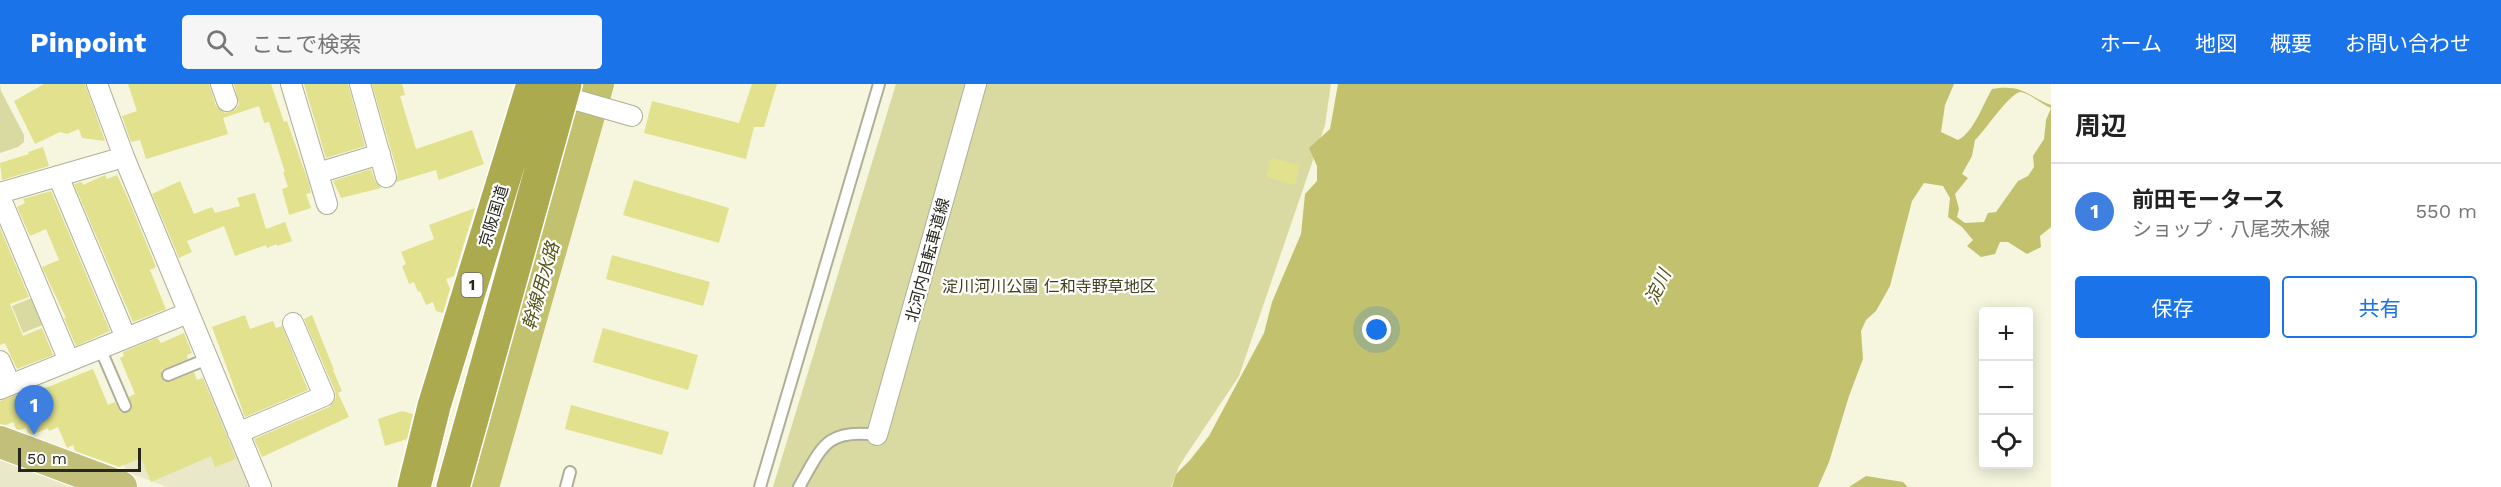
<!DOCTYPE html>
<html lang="ja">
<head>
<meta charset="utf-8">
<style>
  :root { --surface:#fff; --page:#f6f6f6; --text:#222; --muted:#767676; --line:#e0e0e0; --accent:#1a73e8 }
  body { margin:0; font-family:"Work Sans","Noto Sans JP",sans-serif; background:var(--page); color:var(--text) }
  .controls { position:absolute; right:18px; bottom:18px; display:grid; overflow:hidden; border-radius:6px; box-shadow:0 3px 15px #0003 }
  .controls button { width:54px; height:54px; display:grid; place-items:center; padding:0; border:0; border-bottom:2px solid var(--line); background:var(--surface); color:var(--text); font:30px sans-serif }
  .scale { position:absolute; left:18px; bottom:15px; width:123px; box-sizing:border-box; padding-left:6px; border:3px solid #27271e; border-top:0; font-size:16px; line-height:21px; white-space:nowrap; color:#27271e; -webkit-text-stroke:4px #fff; paint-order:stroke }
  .you { position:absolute; left:1377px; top:246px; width:21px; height:21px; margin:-15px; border:4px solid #fff; border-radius:50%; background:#1a73e8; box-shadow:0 0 0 9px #1a73e833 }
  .badge { display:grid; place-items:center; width:39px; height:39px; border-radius:50%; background:var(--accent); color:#fff; font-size:20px; font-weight:700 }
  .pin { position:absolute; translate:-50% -50px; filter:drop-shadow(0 2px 3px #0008) }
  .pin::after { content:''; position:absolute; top:32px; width:21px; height:18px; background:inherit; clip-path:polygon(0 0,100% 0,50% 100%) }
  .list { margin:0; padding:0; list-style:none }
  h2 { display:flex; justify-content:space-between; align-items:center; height:78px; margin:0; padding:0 24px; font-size:26px }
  h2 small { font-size:20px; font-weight:400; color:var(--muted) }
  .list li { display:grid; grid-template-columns:39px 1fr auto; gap:18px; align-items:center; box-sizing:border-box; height:96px; padding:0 24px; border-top:2px solid var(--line) }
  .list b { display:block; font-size:22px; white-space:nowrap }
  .list p { margin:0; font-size:20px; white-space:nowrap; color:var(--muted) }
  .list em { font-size:20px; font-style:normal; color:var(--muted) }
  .actions { display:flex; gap:12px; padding:18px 24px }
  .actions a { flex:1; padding:14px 0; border:2px solid var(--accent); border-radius:6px; text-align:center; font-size:21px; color:var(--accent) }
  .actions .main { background:var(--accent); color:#fff }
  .icon { flex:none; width:33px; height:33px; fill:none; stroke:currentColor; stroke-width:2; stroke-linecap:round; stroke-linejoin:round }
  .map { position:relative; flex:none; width:2051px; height:403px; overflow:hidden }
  header { display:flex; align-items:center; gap:36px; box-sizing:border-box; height:84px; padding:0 30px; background:var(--accent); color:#fff }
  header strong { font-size:28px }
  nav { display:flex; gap:33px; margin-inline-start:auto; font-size:21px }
  .search { width:420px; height:54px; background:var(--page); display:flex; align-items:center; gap:15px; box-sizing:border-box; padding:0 21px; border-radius:6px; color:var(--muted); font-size:22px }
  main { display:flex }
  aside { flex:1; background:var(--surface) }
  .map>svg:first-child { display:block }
  .built { fill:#e9e9ca }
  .green { fill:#d9daa1 }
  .water { fill:#c2c16e }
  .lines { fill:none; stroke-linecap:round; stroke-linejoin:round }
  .river { stroke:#c2c16e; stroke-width:30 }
  .building { fill:#e2e18d }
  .service-casing { stroke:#afaf98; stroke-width:14 }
  .minor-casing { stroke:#afaf98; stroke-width:22 }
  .primary-casing { stroke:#fff; stroke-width:34 }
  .trunk-casing { stroke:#fff; stroke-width:36 }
  .service { stroke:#fff; stroke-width:10 }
  .minor { stroke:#fff; stroke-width:20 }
  .primary { stroke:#c1bf7a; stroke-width:32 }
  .trunk { stroke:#acaa4e; stroke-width:33 }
  .labels { text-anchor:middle; stroke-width:4.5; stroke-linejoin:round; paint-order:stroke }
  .shield { fill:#fff; stroke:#686862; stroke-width:1.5 }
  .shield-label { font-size:15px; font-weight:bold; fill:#27271e }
  .street-label { font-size:16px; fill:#27271e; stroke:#fff }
  .park-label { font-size:16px; fill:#41401c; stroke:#fff }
  .water-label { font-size:18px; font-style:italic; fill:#545214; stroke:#fff }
</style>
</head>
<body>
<header>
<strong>Pinpoint</strong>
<div class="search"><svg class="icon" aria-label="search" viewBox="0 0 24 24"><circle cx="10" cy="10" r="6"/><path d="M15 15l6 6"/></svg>ここで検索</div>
<nav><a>ホーム</a><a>地図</a><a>概要</a><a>お問い合わせ</a></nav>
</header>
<main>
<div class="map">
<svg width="2051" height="403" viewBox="0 0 2051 403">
  <rect width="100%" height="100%" fill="#f5f6dd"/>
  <!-- built -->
  <path class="built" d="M213,308L254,403H167L127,388L110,350Z
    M0,373L85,403H0Z"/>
  <!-- green -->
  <path class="green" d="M0,0L1,7L24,51V58L18,63L0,69Z
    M896,0H1331L1325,41L1239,292L1179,382L1171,403H773Z
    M34,213L45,240L23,249L12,222Z"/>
  <!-- water -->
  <path class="water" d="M1338,0H1954L1945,21L1941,48L1958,56C1974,48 1983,20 1992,5C2024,0 2025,11 2051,21V24C2041,20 2031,10 2021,8C2011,7 1984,48 1975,56L1972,72L1962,90L1968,94L1955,110L1959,125L1957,133L1965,139L1984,138L1988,129L1996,128L2018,97L2028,92L2034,83L2033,72L2044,55L2046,36L2051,24V143L2040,152L2041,163L2027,170L2008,158H2000L1995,170L1981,173L1967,162L1973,156L1962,143L1948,133L1950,114L1943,102L1924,99L1912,117L1890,202L1876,227L1866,236L1861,247L1863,275L1849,312L1829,378L1818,403H1172L1176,390L1190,376L1209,352L1264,249L1272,218L1301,150L1305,110L1317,97V82L1309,64L1330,45Z
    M1866,392L1903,398L1908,403H1849Z"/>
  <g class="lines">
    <!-- river -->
    <path class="river" d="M484,403L599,0"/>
  </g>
  <!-- building -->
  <path class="building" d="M44,0H85L105,57L82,54L79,45L67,50L60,48L35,60L14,17Z
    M128,0H209L216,22L225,29L236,25L239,20L234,0H271L284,38L287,37L309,100L311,109L306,110L311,124L289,131L282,105L288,103L283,88H285L269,38L264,39L259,22L223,34L228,50L146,75L140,56L131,58L122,32L137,27Z
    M304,0H348L365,62L326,74Z
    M372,0H402L405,11L400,12L416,65L472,46L484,80L439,96L436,86L396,98L398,90Z
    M752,0H777L764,43H754L746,75L644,49L652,17L739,39Z
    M43,63L49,82L2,96L0,79L29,70L28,68Z
    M1271,74L1300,81L1295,101L1266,93Z
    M371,85L375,97L381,104L341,114L333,97Z
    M105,91L107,95L117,91L130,119L156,183L150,186L166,225L133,238L74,100L82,98L83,101Z
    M634,96L729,124L719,159L623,131Z
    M180,97L194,130L212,123L215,129L240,122L237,114L255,109L266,145L285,138L292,157L277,162V160L267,164L266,161L235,172L224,142L187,157L192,168L179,174L152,110Z
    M51,107L110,247L76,262L64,234H66L42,183L59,176L46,145L30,152L17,123L25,119L23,115Z
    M475,124L454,192L446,195L450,205L443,229L436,227L433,218L426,221L420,207L418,208L414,198L409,200L402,182L406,180L401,168L434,155L429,141Z
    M0,144L29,213L10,220L23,252L42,244L53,271L17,285L5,259L0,261Z
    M612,171L710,198L703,222L606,195Z
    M245,231L250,245L273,237L276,244L282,242L308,306L245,333L212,243Z
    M312,231L334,286H333L342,307L338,309L349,333L262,373L254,355L329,323L336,314L335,307L304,235Z
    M603,244L698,271L688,306L593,278Z
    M184,249L192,269L187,271L188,275L162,286L161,293L164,297L170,298L194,288L197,296L203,294L236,375L215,383L211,372L151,398L141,374L119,383L75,367L73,361L67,364L58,343L49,347L48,344L32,351L28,349L26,344L20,346L16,345L13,338L6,341L0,340V317L26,307L28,311L93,285L108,321L115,318L120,328L128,329L132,322L129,313L135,310L120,274L124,272L123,268L157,254L161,259Z
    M571,321L669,348L662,371L565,345Z
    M402,327L413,330L407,355L385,362L378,335Z"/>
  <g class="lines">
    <!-- service casing -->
    <g class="service-casing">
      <path id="service" d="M100,264L125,322
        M168,291L207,275
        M566,403L570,388
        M760,403L879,0
        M799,403C822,363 826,344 877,351"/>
    </g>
    <!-- minor casing -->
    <g class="minor-casing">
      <path id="minor" d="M97,0L124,73L261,403
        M221,0L227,17
        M291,0L327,120
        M360,0L386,93
        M562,12L632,32
        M318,89L380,70
        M58,92L126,254
        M0,109L124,73
        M0,113L69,277
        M0,277L10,300
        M0,305L188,229
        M238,349L324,312L293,239
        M877,351L976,0"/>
    </g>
    <!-- primary casing -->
    <g class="primary-casing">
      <path id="primary" d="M0,358L121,403"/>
    </g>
    <!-- trunk casing -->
    <g class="trunk-casing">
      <path id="trunk" d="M414,403L434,322L533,0
        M453,403L565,0"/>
    </g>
    <!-- service -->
    <use href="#service" class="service"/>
    <!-- minor -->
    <use href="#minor" class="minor"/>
    <!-- primary -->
    <use href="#primary" class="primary"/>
    <!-- trunk -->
    <use href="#trunk" class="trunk"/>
  </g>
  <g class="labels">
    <!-- shield labels -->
    <rect class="shield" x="461.5" y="189" width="21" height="24" rx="4.5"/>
    <g class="shield-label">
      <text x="472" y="206">1</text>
    </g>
    <!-- street labels -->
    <g class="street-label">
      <text transform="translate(493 132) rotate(-73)" y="6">京阪国道</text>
      <text transform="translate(927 176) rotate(-75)" y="6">北河内自転車道線</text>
    </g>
    <!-- park labels -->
    <g class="park-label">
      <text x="1049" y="208">淀川河川公園 仁和寺野草地区</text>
    </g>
    <!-- water labels -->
    <g class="water-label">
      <text transform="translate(541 202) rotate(-74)" y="6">幹線用水路</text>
      <text transform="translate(1658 203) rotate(-65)" y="6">淀川</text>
    </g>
  </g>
</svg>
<div class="controls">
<button>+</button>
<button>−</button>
<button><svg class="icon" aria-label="locate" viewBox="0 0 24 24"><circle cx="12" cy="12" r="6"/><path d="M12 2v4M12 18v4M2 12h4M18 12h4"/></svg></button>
</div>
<div class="scale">50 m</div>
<div class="you"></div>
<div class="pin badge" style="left:34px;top:351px;background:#3f7fe0">1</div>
</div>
<aside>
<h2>周辺<small></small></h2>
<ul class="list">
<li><span class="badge" style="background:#3f7fe0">1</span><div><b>前田モータース</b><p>ショップ · 八尾茨木線</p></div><em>550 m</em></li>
</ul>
<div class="actions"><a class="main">保存</a><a>共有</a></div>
</aside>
</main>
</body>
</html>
